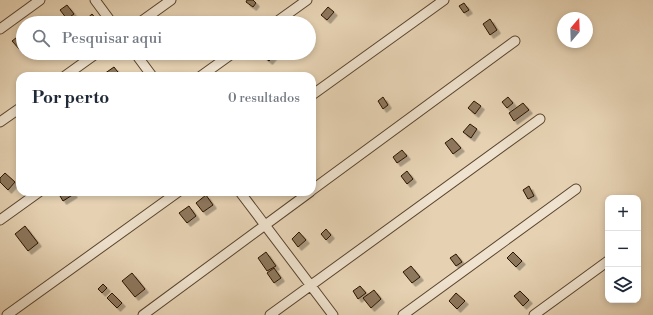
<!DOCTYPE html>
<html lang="pt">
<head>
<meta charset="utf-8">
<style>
  :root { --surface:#fff; --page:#f2f2f3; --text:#1f2937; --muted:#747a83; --line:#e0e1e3 }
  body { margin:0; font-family:"Libre Bodoni",serif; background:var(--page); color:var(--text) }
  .controls { position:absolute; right:12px; bottom:12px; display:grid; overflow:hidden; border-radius:8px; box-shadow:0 2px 6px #0003 }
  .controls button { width:36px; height:36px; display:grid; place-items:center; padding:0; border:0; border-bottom:1px solid var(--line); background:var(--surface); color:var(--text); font:20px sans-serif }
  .compass { position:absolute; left:557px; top:12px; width:36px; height:36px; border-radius:50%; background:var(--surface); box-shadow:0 2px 6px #0003; rotate:19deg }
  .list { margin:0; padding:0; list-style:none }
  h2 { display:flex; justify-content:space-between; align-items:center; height:52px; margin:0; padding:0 16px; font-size:17px }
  h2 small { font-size:13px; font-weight:400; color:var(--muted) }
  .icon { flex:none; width:22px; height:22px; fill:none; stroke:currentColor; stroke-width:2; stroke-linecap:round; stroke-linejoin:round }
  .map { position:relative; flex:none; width:653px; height:315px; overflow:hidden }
  .search { position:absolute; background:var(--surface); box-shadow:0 2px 6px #0003; left:16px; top:16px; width:300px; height:44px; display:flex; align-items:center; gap:10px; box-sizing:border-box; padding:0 14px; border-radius:22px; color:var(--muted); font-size:15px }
  .panel { position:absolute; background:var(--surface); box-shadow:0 2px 6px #0003; left:16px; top:72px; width:300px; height:124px; border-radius:12px }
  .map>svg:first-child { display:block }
  .building { fill:#8d775d; stroke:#2c1400; filter:url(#shadow) }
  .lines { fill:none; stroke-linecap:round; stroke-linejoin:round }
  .minor-casing { stroke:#5a442d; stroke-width:11 }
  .minor { stroke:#efe2ce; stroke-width:9 }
</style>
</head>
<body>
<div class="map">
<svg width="653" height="315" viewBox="0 0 653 315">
  <defs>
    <filter id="shadow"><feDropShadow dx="3.5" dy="3.5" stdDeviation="0" flood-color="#0004"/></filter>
  </defs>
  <rect width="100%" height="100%" fill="#e6d2b3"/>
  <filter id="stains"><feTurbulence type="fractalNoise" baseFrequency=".005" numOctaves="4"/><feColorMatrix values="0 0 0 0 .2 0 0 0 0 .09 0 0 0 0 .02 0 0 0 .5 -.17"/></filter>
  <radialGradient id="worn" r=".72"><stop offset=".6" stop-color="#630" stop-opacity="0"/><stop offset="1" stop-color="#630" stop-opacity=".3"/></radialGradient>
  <!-- building -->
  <path class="building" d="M247,0H253L256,3L253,7L246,2Z
    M464,3L469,10L464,13L459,6Z
    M67,5L74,14L67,19L60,10Z
    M328,7L334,12L327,20L321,15Z
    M92,14L99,22L83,23V22Z
    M168,18L172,23H162Z
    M490,19L497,30L490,35L483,24Z
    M21,34L23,36V49L21,51L12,41Z
    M259,53H274L275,54L269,61Z
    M114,67L121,76H101Z
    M383,97L388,105L383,109L378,101Z
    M508,97L513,103L507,108L502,102Z
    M474,101L481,106L475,114L468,108Z
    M523,103L529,110L514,121L509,113Z
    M470,124L477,129L471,138L463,132Z
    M452,138L461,148L453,154L445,143Z
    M402,150L407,156L397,163L393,157Z
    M407,171L413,179L407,184L401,176Z
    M5,173L15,182L8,190L0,182V178Z
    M529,186L534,196L528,199L523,190Z
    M67,192H72L74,194L63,201L60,196Z
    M206,195L213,205L203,212L196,203Z
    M189,206L196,216L187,223L179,213Z
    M25,226L38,243L28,251L15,234Z
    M326,229L331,235L326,240L321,234Z
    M299,232L306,240L298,247L292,239Z
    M266,252L276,266L267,271L258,258Z
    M513,252L522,261L516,267L507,258Z
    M456,254L462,262L456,266L450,258Z
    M411,266L420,277L412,283L403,272Z
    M274,268L281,278L274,283L267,273Z
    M132,273L145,289L135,297L122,281Z
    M103,284L107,288L102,293L98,289Z
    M360,286L366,293L358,299L353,291Z
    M374,290L381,299L371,308L363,298Z
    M520,291L529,300L523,306L514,296Z
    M112,293L122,303L117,308L107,298Z
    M456,293L465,301L457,309L449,301Z"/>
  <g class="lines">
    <!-- minor casing -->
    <g class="minor-casing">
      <path id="minor" d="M95,0L112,23
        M139,23L171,0
        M275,23L307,0
        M0,29L40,0
        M135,53L152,76
        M65,76L97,53
        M201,76L233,53
        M312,95L444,0
        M0,122L20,108
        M312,190L515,41
        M240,192L333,315
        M0,220L39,192
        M7,315L178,192
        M143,315L310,192
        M270,315L540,119
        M403,315L576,189
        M534,315L608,261"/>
    </g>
    <!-- minor -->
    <use href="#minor" class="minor"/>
  </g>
  <rect width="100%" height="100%" filter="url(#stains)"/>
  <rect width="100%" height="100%" fill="url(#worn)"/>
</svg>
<div class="controls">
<button>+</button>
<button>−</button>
<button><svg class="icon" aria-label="layers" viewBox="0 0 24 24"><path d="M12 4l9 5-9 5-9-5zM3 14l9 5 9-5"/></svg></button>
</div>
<svg class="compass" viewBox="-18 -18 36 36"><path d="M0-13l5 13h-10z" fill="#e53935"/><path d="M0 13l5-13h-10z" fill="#747a83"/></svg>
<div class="search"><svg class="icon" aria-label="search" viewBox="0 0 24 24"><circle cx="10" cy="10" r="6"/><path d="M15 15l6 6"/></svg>Pesquisar aqui</div>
<section class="panel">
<h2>Por perto<small>0 resultados</small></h2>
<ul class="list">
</ul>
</section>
</div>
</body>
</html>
